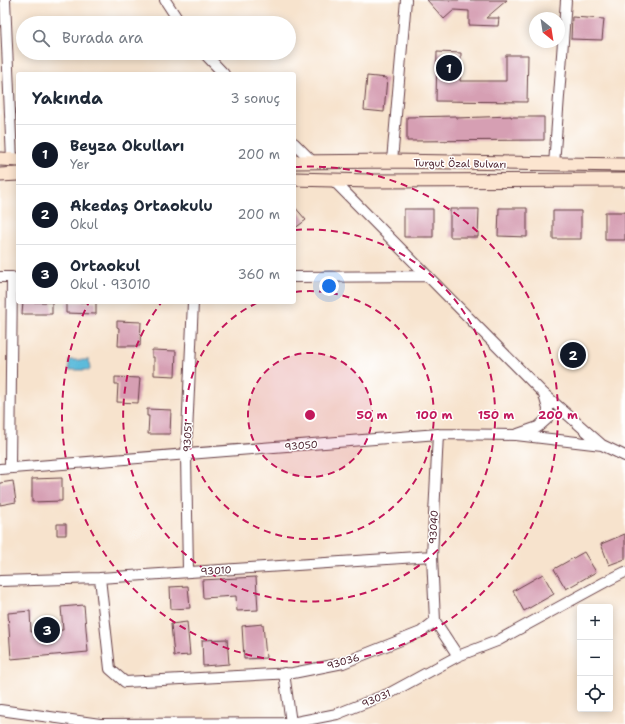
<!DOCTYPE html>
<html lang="tr">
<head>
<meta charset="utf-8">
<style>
  :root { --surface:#fff; --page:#f2f2f3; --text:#1f2937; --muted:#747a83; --line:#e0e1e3; --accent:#111827 }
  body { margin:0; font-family:"Shantell Sans",sans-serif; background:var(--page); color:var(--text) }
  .controls { position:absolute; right:12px; bottom:12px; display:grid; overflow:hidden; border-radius:4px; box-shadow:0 2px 10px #0003 }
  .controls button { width:36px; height:36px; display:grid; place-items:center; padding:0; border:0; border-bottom:1px solid var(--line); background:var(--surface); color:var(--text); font:20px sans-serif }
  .compass { position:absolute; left:529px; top:12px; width:36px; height:36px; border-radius:50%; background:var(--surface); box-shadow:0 2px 10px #0003; rotate:150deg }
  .you { position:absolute; left:329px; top:286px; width:14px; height:14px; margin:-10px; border:3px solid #fff; border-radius:50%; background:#1a73e8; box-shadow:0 0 0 6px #1a73e833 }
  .badge { display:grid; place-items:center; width:26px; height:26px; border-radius:50%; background:var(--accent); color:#fff; font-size:13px; font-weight:700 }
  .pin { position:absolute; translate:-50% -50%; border:2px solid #fff; box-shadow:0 1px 4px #0006 }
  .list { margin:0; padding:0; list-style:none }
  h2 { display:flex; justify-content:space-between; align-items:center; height:52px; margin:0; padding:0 16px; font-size:17px }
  h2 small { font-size:13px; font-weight:400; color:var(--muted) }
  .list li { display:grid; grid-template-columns:26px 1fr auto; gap:12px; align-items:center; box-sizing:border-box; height:60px; padding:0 16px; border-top:1px solid var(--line) }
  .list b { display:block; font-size:15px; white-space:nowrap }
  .list p { margin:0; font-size:13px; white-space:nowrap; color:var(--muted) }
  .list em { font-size:13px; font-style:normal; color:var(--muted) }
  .icon { flex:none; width:22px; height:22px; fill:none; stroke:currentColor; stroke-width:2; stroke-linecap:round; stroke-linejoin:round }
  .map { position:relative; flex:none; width:625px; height:724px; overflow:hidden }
  .search { position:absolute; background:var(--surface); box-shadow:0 2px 10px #0003; left:16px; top:16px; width:280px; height:44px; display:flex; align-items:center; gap:10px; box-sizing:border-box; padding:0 14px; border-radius:22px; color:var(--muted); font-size:15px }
  .panel { position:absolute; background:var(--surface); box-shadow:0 2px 10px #0003; left:16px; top:72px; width:280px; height:232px; border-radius:4px }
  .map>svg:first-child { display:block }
  .water { fill:#5cbbdb; stroke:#536d83 }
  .building { fill:#d69fb3 }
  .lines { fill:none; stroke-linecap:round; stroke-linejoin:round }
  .minor-casing { stroke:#643c43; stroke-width:12 }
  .secondary-casing { stroke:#643c43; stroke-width:15 }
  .minor { stroke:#fff; stroke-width:10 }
  .secondary { stroke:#fce5d0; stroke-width:13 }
  .ring { fill:none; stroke:#c2185b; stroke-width:2; stroke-dasharray:7 5 }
  .labels { text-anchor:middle; stroke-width:3; stroke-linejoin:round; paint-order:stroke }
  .street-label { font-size:10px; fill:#4a1f2b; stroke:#fff }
  .centre { fill:#c2185b; stroke:#fff; stroke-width:2 }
  .ring-label { font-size:12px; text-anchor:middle; font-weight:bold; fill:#c2185b; stroke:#fff; stroke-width:3; stroke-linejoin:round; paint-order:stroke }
</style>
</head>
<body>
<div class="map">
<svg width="625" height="724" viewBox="0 0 625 724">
  <rect width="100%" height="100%" fill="#fff"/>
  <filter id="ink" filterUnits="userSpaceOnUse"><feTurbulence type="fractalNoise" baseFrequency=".025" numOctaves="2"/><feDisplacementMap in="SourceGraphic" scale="8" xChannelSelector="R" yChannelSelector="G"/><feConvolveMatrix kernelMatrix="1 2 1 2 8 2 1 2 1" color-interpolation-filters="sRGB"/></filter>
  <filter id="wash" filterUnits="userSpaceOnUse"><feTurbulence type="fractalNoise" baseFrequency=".012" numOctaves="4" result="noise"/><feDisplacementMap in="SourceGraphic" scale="16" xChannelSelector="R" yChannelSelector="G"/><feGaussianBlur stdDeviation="0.9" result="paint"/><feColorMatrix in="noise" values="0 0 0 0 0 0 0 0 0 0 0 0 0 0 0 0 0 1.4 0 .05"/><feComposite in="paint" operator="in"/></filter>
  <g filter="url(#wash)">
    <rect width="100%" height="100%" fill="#f7e3cd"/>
    <!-- water -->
    <path class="water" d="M69,360H89L90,370H69Z"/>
    <g id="blocks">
      <!-- building -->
      <path class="building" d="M427,0H507L486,18H499L498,26L469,25V11L454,10L444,19Z
        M572,17L604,19L602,40L571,39Z
        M437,52L461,53L460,81H506V55H528L527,102L436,101Z
        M367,76L387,78L384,112L364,110Z
        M456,116V118L511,116V117H544V140L407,141V117Z
        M294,206L306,220L294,229Z
        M499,208H527V237L498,236Z
        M404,209H433V237H404Z
        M450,209H479L478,237H450Z
        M553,211H581V239H553Z
        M605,212H625V240H605Z
        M23,302H52V314H22Z
        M66,302H96V314L66,313Z
        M117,321L141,322L140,346H118L119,328L117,327Z
        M152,350L176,351L175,376L154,375V357H152Z
        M115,377L140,378L138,403L117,402L118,384H115Z
        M147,409L171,410L170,434H148L149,416H147Z
        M62,478V501L32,502V479Z
        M13,481L16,502L0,505V483Z
        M57,524H66V535H57Z
        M625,534V559L609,565L601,544Z
        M584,552L596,572L566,589L554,569Z
        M543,574L554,594L524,611L513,591Z
        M256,577L258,610L237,611L236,596L203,598L202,580Z
        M188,586L190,608L171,609L170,587Z
        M84,605L88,652L11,659L8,613L30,611L31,632L63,630L61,607Z
        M187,622L190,655L174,656L171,624Z
        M263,624L266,658L244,659L242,626Z
        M227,639L229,664L203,666L202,640Z"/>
    </g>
  </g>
  <g filter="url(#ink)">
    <use href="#blocks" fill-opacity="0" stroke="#643c43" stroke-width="1"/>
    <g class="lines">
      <!-- minor casing -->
      <g class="minor-casing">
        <path id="minor" d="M5,0L12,160
          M165,0L180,23
          M204,53L224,74
          M294,143L313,162
          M392,161L406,0
          M554,165L566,0
          M332,179L543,393L602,445L625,456
          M0,277H12L10,467
          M294,277L428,276
          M438,434L432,556L435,621L458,656L497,641L605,582L625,572
          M518,434L538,427L547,419L548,409L544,395
          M0,469L438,434L516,435L602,445
          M188,571L186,455L193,302
          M100,578L110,669L125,682L293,673L343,663L421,632L435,621
          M0,581L100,578L432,556
          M284,673L291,723
          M0,710L100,724L291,723L337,714L390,693L458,656"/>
      </g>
      <!-- secondary casing -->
      <g class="secondary-casing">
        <path id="secondary" d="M0,159L18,160
          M294,162L392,161L625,165
          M0,175L18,174
          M294,179L370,181L625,180"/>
      </g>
      <!-- minor -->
      <use href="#minor" class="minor"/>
      <!-- secondary -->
      <use href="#secondary" class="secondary"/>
    </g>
  </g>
  <!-- distance rings -->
  <circle cx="310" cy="415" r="62" fill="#c2185b" fill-opacity=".12"/>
  <g class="ring">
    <circle cx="310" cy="415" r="62"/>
    <path d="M295 292A124 124 0 1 1 259 302"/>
    <path d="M295 230A186 186 0 1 1 161 303"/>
    <path d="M295 167A248 248 0 1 1 89 302"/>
  </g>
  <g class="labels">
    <!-- street labels -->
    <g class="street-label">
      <text transform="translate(460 163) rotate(1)" y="4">Turgut Özal Bulvarı</text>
      <text transform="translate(187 437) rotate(-87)" y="4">93051</text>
      <text transform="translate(301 445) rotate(-5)" y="4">93050</text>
      <text transform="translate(433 527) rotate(-87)" y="4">93040</text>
      <text transform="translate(216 570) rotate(-4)" y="4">93010</text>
      <text transform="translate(343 661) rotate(-16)" y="4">93036</text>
      <text transform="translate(376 698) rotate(-23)" y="4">93031</text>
    </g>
  </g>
  <circle cx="310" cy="415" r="6" class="centre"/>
  <g class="ring-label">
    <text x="372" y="419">50 m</text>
    <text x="434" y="419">100 m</text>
    <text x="496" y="419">150 m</text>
    <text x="558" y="419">200 m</text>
  </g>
</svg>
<div class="controls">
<button>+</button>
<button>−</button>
<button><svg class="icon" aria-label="locate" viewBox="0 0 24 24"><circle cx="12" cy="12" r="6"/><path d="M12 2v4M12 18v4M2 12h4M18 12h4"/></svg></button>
</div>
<svg class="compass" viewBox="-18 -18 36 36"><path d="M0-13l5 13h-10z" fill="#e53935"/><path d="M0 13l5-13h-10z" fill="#747a83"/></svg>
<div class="you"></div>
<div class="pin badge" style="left:449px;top:68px">1</div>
<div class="pin badge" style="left:573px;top:355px">2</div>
<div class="pin badge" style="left:47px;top:630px">3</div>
<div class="search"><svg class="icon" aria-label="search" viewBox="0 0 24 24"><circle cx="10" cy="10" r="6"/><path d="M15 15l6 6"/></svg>Burada ara</div>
<section class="panel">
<h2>Yakında<small>3 sonuç</small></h2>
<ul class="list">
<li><span class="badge">1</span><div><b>Beyza Okulları</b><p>Yer</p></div><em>200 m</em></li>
<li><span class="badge">2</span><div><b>Akedaş Ortaokulu</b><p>Okul</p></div><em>200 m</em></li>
<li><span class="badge">3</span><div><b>Ortaokul</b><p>Okul · 93010</p></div><em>360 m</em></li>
</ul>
</section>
</div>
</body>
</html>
